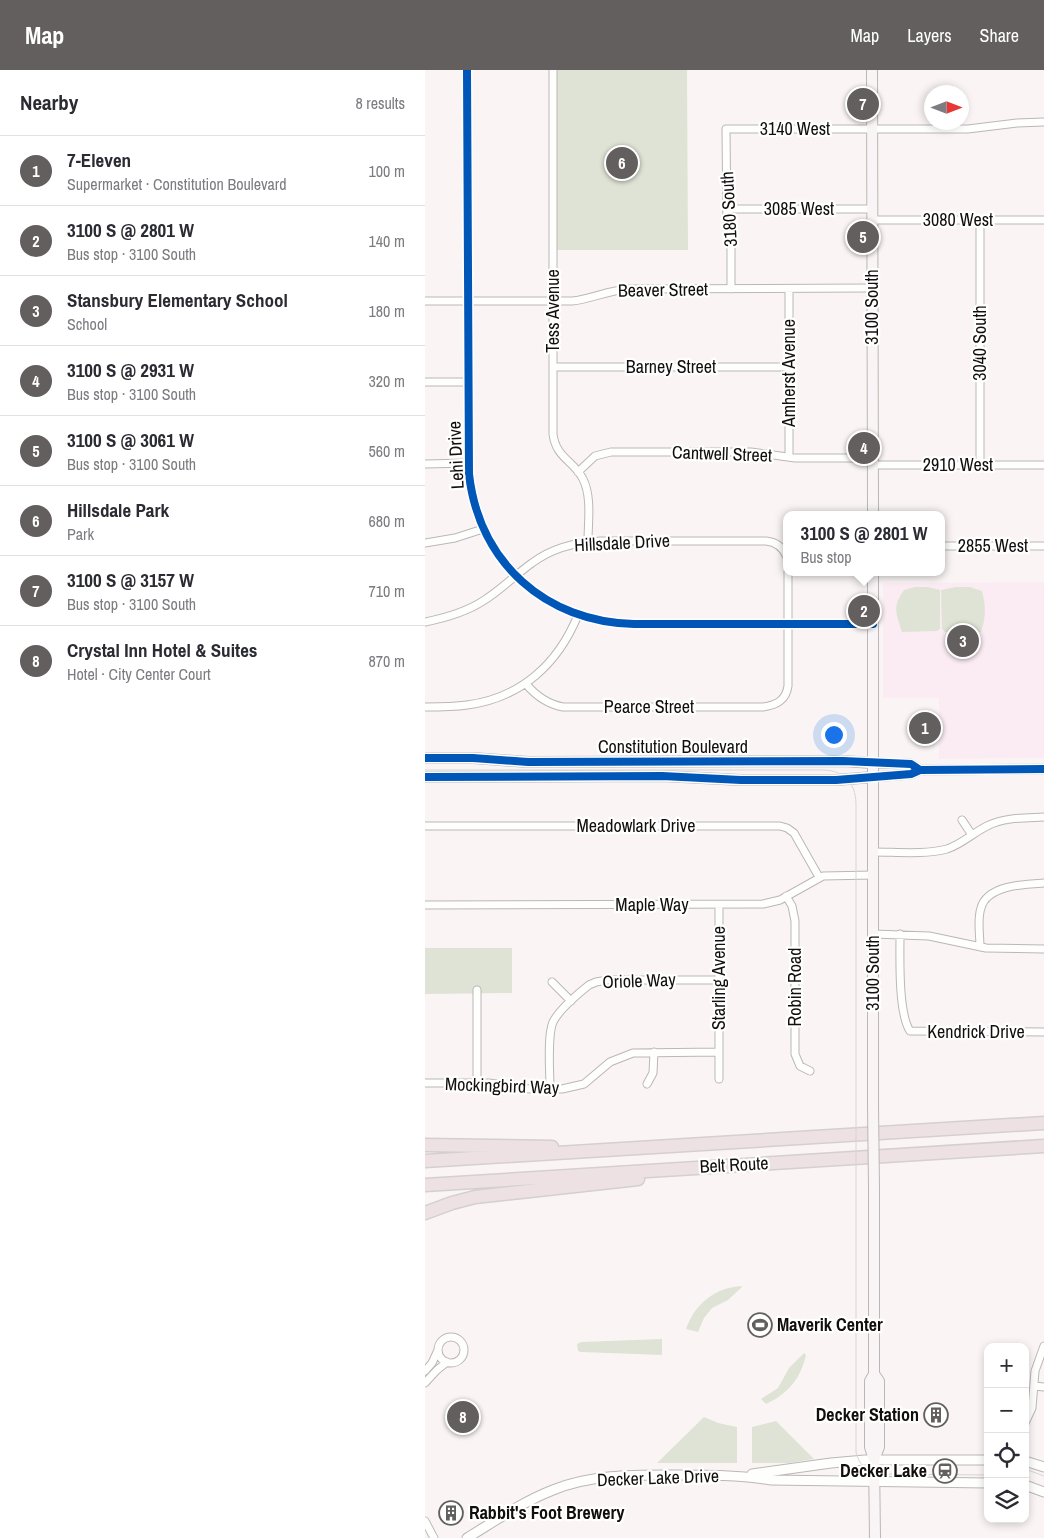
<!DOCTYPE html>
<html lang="en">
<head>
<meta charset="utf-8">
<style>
  :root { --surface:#fff; --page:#f7f7f7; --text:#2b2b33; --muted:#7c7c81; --line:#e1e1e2; --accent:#635f5e }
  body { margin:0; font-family:"Archivo Narrow",sans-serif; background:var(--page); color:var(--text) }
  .controls { position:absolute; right:15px; bottom:15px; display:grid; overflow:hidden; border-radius:10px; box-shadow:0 2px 8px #0003 }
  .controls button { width:45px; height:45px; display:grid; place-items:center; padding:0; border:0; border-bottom:1px solid var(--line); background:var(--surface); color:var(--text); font:25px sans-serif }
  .compass { position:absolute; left:499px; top:15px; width:45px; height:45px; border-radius:50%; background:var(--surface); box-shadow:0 2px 8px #0003; rotate:90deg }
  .you { position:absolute; left:408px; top:664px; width:18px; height:18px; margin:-12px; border:4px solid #fff; border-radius:50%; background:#1a73e8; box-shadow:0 0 0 8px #1a73e833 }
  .badge { display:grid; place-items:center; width:32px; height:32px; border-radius:50%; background:var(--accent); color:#fff; font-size:16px; font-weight:700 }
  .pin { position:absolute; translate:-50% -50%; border:2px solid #fff; box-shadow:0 1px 5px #0006 }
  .popup { position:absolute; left:358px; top:441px; width:162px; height:65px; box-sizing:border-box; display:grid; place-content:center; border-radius:10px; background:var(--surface); filter:drop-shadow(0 1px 4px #0005); font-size:16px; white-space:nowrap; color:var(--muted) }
  .popup b { font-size:19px; color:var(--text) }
  .popup::after { content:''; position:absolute; left:50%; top:100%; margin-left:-10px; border:10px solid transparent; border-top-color:var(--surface) }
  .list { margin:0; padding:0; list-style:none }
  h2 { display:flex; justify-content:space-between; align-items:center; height:65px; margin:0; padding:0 20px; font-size:21px }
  h2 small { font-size:16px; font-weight:400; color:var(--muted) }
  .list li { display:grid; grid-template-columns:32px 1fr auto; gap:15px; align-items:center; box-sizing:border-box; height:70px; padding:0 20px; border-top:1px solid var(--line) }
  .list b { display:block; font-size:19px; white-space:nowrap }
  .list p { margin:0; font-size:16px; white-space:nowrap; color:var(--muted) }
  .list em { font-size:16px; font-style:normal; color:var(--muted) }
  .icon { flex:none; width:28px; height:28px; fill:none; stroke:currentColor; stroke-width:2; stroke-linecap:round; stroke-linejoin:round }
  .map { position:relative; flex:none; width:619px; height:1468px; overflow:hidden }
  header { display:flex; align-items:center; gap:30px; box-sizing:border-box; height:70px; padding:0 25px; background:var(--accent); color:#fff }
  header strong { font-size:24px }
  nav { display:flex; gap:28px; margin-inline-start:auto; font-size:18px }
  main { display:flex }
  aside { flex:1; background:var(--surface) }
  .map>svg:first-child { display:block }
  .industrial { fill:#fbecf3 }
  .green { fill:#dfe3d5 }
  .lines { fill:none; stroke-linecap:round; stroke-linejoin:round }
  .minor-casing { stroke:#bbb7b6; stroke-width:9 }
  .tertiary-casing { stroke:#bbb7b6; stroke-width:11 }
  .secondary-casing { stroke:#bbb7b6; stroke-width:12 }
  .motorway-casing { stroke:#d3d0cf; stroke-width:15 }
  .minor { stroke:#fefefd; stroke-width:7 }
  .tertiary { stroke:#fefefd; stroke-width:9 }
  .secondary { stroke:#f9f5f6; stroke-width:10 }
  .motorway { stroke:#eee1e3; stroke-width:12 }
  .tram { stroke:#d6d5d5; stroke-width:1 }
  .secondary-bridge-casing { stroke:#bbb7b6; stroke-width:12; stroke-linecap:butt }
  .secondary-bridge { stroke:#f9f5f6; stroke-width:10 }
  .cycleway-casing { stroke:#fff; stroke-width:11 }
  .cycleway { stroke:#0057b8; stroke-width:8 }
  .labels { text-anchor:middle; stroke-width:4.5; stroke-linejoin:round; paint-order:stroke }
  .street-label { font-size:18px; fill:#110e0d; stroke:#fff }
  .poi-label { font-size:18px; font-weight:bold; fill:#110e0d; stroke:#fff; text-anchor:start }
</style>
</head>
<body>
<header>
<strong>Map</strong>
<nav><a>Map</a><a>Layers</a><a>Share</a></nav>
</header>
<main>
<aside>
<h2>Nearby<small>8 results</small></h2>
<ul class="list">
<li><span class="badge">1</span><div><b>7-Eleven</b><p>Supermarket · Constitution Boulevard</p></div><em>100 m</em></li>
<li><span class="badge">2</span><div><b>3100 S @ 2801 W</b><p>Bus stop · 3100 South</p></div><em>140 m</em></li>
<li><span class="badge">3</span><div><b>Stansbury Elementary School</b><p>School</p></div><em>180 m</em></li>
<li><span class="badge">4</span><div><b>3100 S @ 2931 W</b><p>Bus stop · 3100 South</p></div><em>320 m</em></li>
<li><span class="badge">5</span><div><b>3100 S @ 3061 W</b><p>Bus stop · 3100 South</p></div><em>560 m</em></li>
<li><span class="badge">6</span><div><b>Hillsdale Park</b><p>Park</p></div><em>680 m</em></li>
<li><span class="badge">7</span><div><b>3100 S @ 3157 W</b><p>Bus stop · 3100 South</p></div><em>710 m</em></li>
<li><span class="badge">8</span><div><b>Crystal Inn Hotel &amp; Suites</b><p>Hotel · City Center Court</p></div><em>870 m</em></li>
</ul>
</aside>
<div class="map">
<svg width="619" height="1468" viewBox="0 0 619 1468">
  <rect width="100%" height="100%" fill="#faf5f4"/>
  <!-- industrial -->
  <path class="industrial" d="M619,512V688L514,689V628H458V513Z"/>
  <!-- green -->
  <path class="green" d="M132,0H262L263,180H132Z
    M490,517H503L515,520V559L512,561L477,562C471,543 467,537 479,520Z
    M531,517H545L557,521C561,536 561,547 556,562H520L517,559L516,520Z
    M0,878H87V923L0,924Z
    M316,1216L317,1217L303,1230L287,1238L279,1248L273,1262L261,1259C270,1234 289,1218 316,1216Z
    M237,1269V1285L156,1282L153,1281L152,1274L156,1272Z
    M379,1283L381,1285C376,1308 363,1324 341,1334L336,1329L353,1318L364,1298Z
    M279,1347L293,1353L312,1357V1393H232Z
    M351,1351L389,1389L364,1393H327V1357Z"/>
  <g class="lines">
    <!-- minor casing -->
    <g class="minor-casing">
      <path id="minor" d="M42,0L44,404C54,493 121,552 209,554H448
        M128,0V364C131,388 148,390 158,409C167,427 163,452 163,471
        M302,139H447
        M447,150H619
        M555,150V395
        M306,219V176L302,155L301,59H543L592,53L619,52
        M364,219V387
        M0,231H147C166,229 184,220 204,219L447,218
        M128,297H364
        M0,312H43
        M0,394L44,393
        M448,395H619
        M153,402L170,386L186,382H326L370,388H448
        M0,473L30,468L58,459
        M516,476H619
        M0,552C20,548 41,542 58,531C76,520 90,505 107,493C127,478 151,472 176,471H341C351,472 358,477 362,487
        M101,614C111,626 122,634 138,637H338C352,635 361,630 363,616V502
        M0,637C14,637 28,637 42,635C96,628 133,594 153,545
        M537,750L547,765
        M0,756H355L362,758L369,763L394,807
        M448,782C472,782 499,785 522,779C537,774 548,763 562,756C580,747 600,748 619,747
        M361,826L367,836L370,851V984L375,996L385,1001
        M0,835L338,834L355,830L398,806L448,805
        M294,835V1009
        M448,864L504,866L561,878L619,879
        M475,864C475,887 473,943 485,961L619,962
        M555,877C555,865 552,849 556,838C562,815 601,814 619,813
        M127,912L146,931
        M52,920V1013
        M0,1013H64L105,1019H137L159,1014L185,992L208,983L294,982
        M222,1014L228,1003L229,982
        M125,1019C125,1002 122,966 128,952C134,940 154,923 164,915L171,912L183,910H294
        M13 1280a13 13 0 1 1 26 0a13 13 0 1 1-26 0Z
        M0,1301L7,1293L13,1280
        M0,1313L12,1300L22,1292
        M609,1316L619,1317
        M600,1353L607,1338L610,1301L619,1276
        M0,1451L9,1468"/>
    </g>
    <!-- tertiary casing -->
    <g class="tertiary-casing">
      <path id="tertiary" d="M448,693L486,694L495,700
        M448,707L486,704L495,700L619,699
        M600,1391L619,1397
        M327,1404L406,1393L440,1390H563
        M600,1415L619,1422
        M42,1468C70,1451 97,1432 128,1420C167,1404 210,1405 251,1405C284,1405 314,1405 346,1410L563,1413"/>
    </g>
    <!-- secondary casing -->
    <g class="secondary-casing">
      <path id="secondary" d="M447,0L448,445
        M448,502V1035
        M0,688H48L103,692L418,691L448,693
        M0,707L237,706L316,710H411L448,707
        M449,1118V1304L445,1311V1377L449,1390L450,1468
        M449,1304L454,1311V1377L449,1390"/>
    </g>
    <!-- motorway casing -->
    <g class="motorway-casing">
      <path id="motorway" d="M0,1075L127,1077
        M0,1091L619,1053
        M0,1115L619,1076
        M0,1143L27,1133L50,1127L213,1109"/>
    </g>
    <!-- minor -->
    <use href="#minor" class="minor"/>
    <!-- tertiary -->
    <use href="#tertiary" class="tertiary"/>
    <!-- secondary -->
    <use href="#secondary" class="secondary"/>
    <!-- motorway -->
    <use href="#motorway" class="motorway"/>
    <!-- tram -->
    <path class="tram" d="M0,700H399C420,701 430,713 431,733V1382C434,1394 440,1401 452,1404L563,1405
      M600,1399L619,1406"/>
    <!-- secondary-bridge casing -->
    <g class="secondary-bridge-casing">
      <path id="secondary-bridge" d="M448,1035L449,1118"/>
    </g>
    <!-- secondary-bridge -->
    <use href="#secondary-bridge" class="secondary-bridge"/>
    <!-- cycleway casing -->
    <g class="cycleway-casing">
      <path id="cycleway" d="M42,0L44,404C54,493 121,552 209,554H448
        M0,688H48L103,692L418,691L486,694L495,700
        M0,707L237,706L316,710H411L486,704L495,700L619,699"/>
    </g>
    <!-- cycleway -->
    <use href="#cycleway" class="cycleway"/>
  </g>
  <!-- icons -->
  <defs>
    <g id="stadium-ring" transform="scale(1.25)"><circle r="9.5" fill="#fff" stroke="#635f5e" stroke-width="1.5"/><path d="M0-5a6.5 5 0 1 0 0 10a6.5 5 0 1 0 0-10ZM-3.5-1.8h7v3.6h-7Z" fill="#635f5e"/></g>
    <g id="building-ring" transform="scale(1.25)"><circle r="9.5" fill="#fff" stroke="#635f5e" stroke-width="1.5"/><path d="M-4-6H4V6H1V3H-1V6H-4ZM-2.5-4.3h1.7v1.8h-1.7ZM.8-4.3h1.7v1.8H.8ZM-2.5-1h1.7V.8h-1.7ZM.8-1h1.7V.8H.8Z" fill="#635f5e"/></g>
    <g id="station-ring" transform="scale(1.25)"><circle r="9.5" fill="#fff" stroke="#635f5e" stroke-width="1.5"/><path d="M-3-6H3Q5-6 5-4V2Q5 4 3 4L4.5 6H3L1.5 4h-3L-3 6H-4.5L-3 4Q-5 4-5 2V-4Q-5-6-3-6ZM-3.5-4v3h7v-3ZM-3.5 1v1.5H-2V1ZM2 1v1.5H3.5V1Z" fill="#635f5e"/></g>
  </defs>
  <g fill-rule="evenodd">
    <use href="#stadium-ring" x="335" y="1255"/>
    <use href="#building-ring" x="511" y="1345"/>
    <use href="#station-ring" x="520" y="1401"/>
    <use href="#building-ring" x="26" y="1443"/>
  </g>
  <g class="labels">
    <!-- street labels -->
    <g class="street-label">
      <text x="370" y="65">3140 West</text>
      <text transform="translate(304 139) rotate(-93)" y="6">3180 South</text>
      <text x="374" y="145">3085 West</text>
      <text x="533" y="156">3080 West</text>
      <text transform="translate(238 220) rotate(-1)" y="6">Beaver Street</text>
      <text transform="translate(447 237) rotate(-90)" y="6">3100 South</text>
      <text transform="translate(128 241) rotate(-90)" y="6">Tess Avenue</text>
      <text transform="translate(555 273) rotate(-90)" y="6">3040 South</text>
      <text x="246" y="303">Barney Street</text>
      <text transform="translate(364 303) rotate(-90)" y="6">Amherst Avenue</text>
      <text transform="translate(297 384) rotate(2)" y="6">Cantwell Street</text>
      <text transform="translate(31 385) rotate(-93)" y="6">Lehi Drive</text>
      <text x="533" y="401">2910 West</text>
      <text transform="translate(197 473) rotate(-3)" y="6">Hillsdale Drive</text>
      <text x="568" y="482">2855 West</text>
      <text x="224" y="643">Pearce Street</text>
      <text x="248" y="683">Constitution Boulevard</text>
      <text x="211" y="762">Meadowlark Drive</text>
      <text x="227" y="841">Maple Way</text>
      <text transform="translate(448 903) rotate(-90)" y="6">3100 South</text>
      <text transform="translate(294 908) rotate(-90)" y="6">Starling Avenue</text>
      <text transform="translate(214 911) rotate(-2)" y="6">Oriole Way</text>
      <text transform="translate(370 917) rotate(-90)" y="6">Robin Road</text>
      <text x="551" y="968">Kendrick Drive</text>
      <text transform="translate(77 1016) rotate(2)" y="6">Mockingbird Way</text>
      <text transform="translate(309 1095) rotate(-3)" y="6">Belt Route</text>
      <text transform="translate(233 1408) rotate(-2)" y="6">Decker Lake Drive</text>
    </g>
    <!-- poi labels -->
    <g class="poi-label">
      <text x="352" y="1261">Maverik Center</text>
      <text x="494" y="1351" text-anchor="end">Decker Station</text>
      <text x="502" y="1407" text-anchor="end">Decker Lake</text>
      <text x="44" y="1449">Rabbit's Foot Brewery</text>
    </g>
  </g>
</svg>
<div class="controls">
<button>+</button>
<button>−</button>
<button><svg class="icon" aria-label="locate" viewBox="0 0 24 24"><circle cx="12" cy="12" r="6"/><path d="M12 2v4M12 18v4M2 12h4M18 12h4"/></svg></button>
<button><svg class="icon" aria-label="layers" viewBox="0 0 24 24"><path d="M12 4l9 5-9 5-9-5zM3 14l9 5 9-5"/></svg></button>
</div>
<svg class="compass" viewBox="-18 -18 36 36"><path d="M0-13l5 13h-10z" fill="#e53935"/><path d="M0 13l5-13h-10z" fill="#7c7c81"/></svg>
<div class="you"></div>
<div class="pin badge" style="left:500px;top:658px">1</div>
<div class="pin badge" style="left:439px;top:541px">2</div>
<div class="popup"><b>3100 S @ 2801 W</b>Bus stop</div>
<div class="pin badge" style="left:538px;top:571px">3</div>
<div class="pin badge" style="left:439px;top:378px">4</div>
<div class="pin badge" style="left:438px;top:167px">5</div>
<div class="pin badge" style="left:197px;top:93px">6</div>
<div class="pin badge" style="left:438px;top:34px">7</div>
<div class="pin badge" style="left:38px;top:1347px">8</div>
</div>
</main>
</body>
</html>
